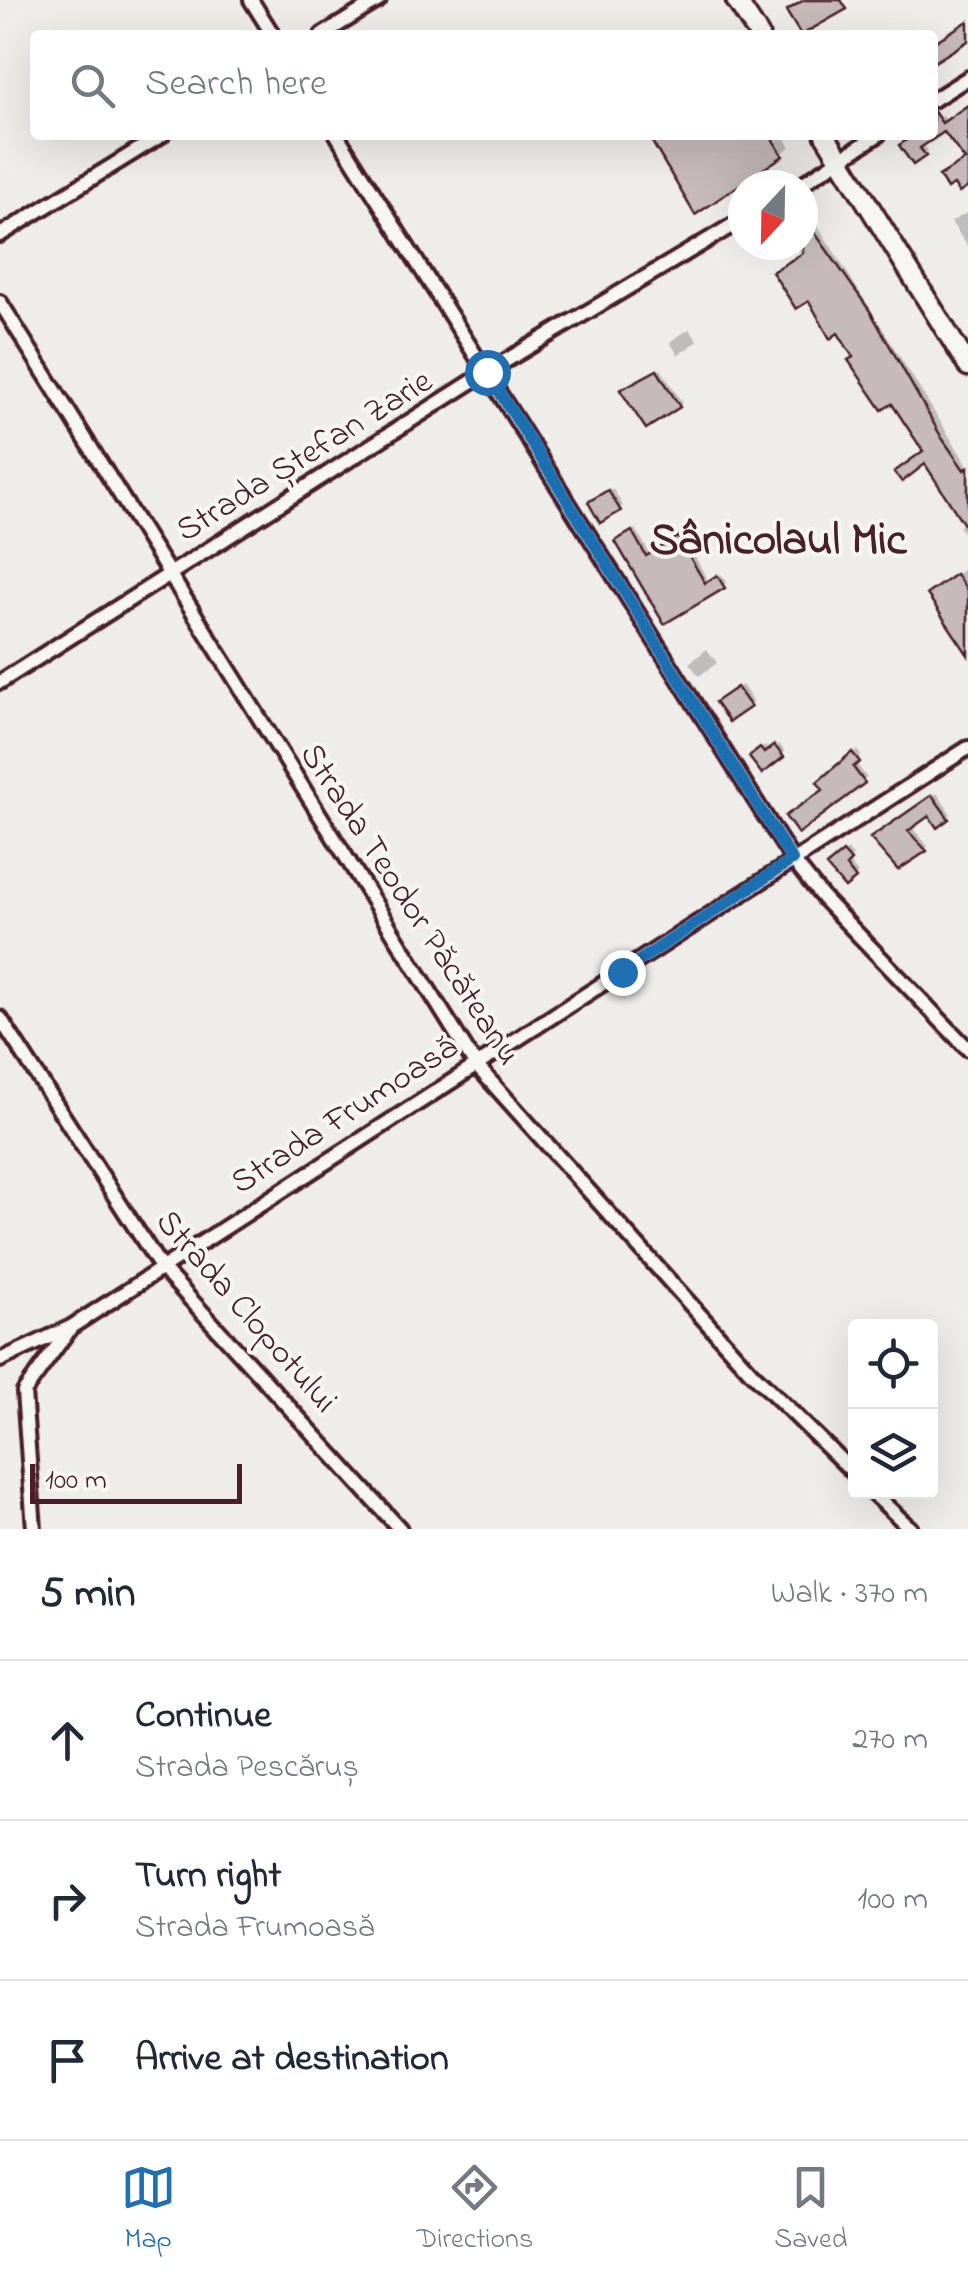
<!DOCTYPE html>
<html lang="en">
<head>
<meta charset="utf-8">
<style>
  :root { --surface:#fff; --page:#f2f2f3; --text:#1f2937; --muted:#747a83; --line:#e0e1e3; --accent:#1f6fb2 }
  body { margin:0; font-family:"Indie Flower",sans-serif; background:var(--page); color:var(--text) }
  .controls { position:absolute; right:30px; bottom:30px; display:grid; overflow:hidden; border-radius:10px; box-shadow:0 10px 40px #0002 }
  .controls button { width:90px; height:90px; display:grid; place-items:center; padding:0; border:0; border-bottom:2px solid var(--line); background:var(--surface); color:var(--text); font:50px sans-serif }
  .compass { position:absolute; left:728px; top:170px; width:90px; height:90px; border-radius:50%; background:var(--surface); box-shadow:0 10px 40px #0002; rotate:202deg }
  .scale { position:absolute; left:30px; bottom:25px; width:212px; box-sizing:border-box; padding-left:10px; border:5px solid #4a1f2b; border-top:0; font-size:28px; line-height:35px; white-space:nowrap; color:#4a1f2b; -webkit-text-stroke:8px #f6f6f2; paint-order:stroke }
  .stop { position:absolute; width:30px; height:30px; margin:-22px; border:8px solid #1f6fb2; border-radius:50%; background:#fff }
  .stop.end { background:#1f6fb2; border-color:#fff; box-shadow:0 2px 10px #0008 }
  .list { margin:0; padding:0; list-style:none }
  h2 { display:flex; justify-content:space-between; align-items:center; height:130px; margin:0; padding:0 40px; font-size:42px }
  h2 small { font-size:32px; font-weight:400; color:var(--muted) }
  .list li { display:grid; grid-template-columns:65px 1fr auto; gap:30px; align-items:center; box-sizing:border-box; height:160px; padding:0 40px; border-top:2px solid var(--line) }
  .list b { display:block; font-size:38px; white-space:nowrap }
  .list p { margin:0; font-size:32px; white-space:nowrap; color:var(--muted) }
  .list em { font-size:32px; font-style:normal; color:var(--muted) }
  .icon { flex:none; width:55px; height:55px; fill:none; stroke:currentColor; stroke-width:2; stroke-linecap:round; stroke-linejoin:round }
  .map { position:relative; flex:none; width:968px; height:1529px; overflow:hidden }
  .search { position:absolute; background:var(--surface); box-shadow:0 10px 40px #0002; left:30px; right:30px; top:30px; height:110px; display:flex; align-items:center; gap:25px; box-sizing:border-box; padding:0 35px; border-radius:10px; color:var(--muted); font-size:38px }
  .sheet { height:610px; background:var(--surface) }
  nav { display:flex; justify-content:space-around; align-items:center; box-sizing:border-box; height:140px; border-top:2px solid var(--line); background:var(--surface); font-size:28px; color:var(--muted) }
  nav a { display:grid; justify-items:center; gap:5px }
  nav .on { color:var(--accent) }
  .map>svg:first-child { display:block }
  .shadow { fill:#0003 }
  .building { fill:#c6babb; stroke:#4a1f2b; stroke-width:2.5 }
  .lines { fill:none; stroke-linecap:round; stroke-linejoin:round }
  .street-casing { stroke:#4a1f2b; stroke-width:20 }
  .secondary-casing { stroke:#4a1f2b; stroke-width:25 }
  .street { stroke:#f6f6f2; stroke-width:12 }
  .secondary { stroke:#f6f6f2; stroke-width:18 }
  .route { stroke:#1f6fb2; stroke-width:12 }
  .labels { text-anchor:middle; stroke-width:8; stroke-linejoin:round; paint-order:stroke }
  .street-label { font-size:35px; fill:#4a1f2b; stroke:#f6f6f2 }
  .district-label { font-size:45px; font-weight:bold; fill:#4a1f2b; stroke:#f6f6f2 }
</style>
</head>
<body>
<div class="map">
<svg width="968" height="1529" viewBox="0 0 968 1529">
  <rect width="100%" height="100%" fill="#efedea"/>
  <filter id="ink" filterUnits="userSpaceOnUse"><feTurbulence type="fractalNoise" baseFrequency=".01" numOctaves="2"/><feDisplacementMap in="SourceGraphic" scale="20" xChannelSelector="R" yChannelSelector="G"/><feConvolveMatrix kernelMatrix="1 2 1 2 8 2 1 2 1" color-interpolation-filters="sRGB"/></filter>
  <g filter="url(#ink)">
    <!-- shadow -->
    <path class="shadow" d="M968,105V152L944,128L922,143L928,151L914,161L916,135H933V123L943,116L947,121Z
      M654,135H783L790,146L782,154Z
      M807,208L968,466V538L959,527L965,522L926,461V451L856,356L796,245H803V210Z
      M968,212V247L951,222Z
      M689,329L698,341L678,355L670,342Z
      M661,369L682,402L679,406L623,390Z
      M613,489L623,506L619,509L594,499Z
      M636,529L650,554L683,535L709,582L721,574L727,582L665,620L621,538Z
      M963,570L968,577V651L936,588Z
      M707,649L717,663L699,676L689,663Z
      M742,685L753,701L749,705L722,699Z
      M779,744L785,752L763,771L752,758L765,746L769,752Z
      M857,750L861,756L855,762L867,778L826,790L841,762Z
      M937,793L951,814L948,817L930,813L911,826L928,846L925,849L876,835Z
      M848,850L853,856L848,861L858,874L845,885L830,867Z"/>
    <!-- building -->
    <path class="building" d="M804,0H841L847,9L801,35L786,11Z
      M968,21V41L933,63V43Z
      M968,105V187L959,193L954,185L947,189L939,176L965,160L944,132L920,148L926,156L913,165L899,145L914,135H933V110L942,123Z
      M648,135H770L783,156L695,215Z
      M803,216L870,311L942,438L964,470L968,467V531L925,464L902,482L894,472L923,451L892,404L882,410L848,360L853,357L838,333L830,339L809,301L796,309L772,272L803,253Z
      M657,370L680,407L646,429L620,390Z
      M608,490L621,511L600,523L588,502Z
      M632,531L646,556L678,537L705,583L717,575L725,588L664,624L615,541Z
      M956,574L968,592V655L927,594Z
      M737,687L751,707L729,722L715,702Z
      M774,745L784,757L762,774L749,757L760,748L764,753Z
      M852,752L860,762L853,767L865,783L798,834L785,816L823,790L817,782Z
      M932,795L949,819L937,828L929,816L908,831L927,851L898,870L870,838Z
      M843,852L851,861L846,866L856,879L845,888L826,866Z"/>
    <g class="lines">
      <!-- street casing -->
      <g class="street-casing">
        <path id="street" d="M251,0L273,35
          M322,35L379,0
          M933,100L968,78
          M337,135L792,859L823,898L968,1049
          M800,185L878,135
          M0,235L162,135
          M0,302L475,1064L751,1372L856,1475
          M0,682L487,372L743,219
          M0,1018L160,1266L400,1529
          M0,1360L71,1327L968,748
          M872,1492L911,1529
          M34,1529L24,1392L71,1327"/>
      </g>
      <!-- secondary casing -->
      <g class="secondary-casing">
        <path id="secondary" d="M736,0L759,35
          M825,135L968,366"/>
      </g>
      <!-- street -->
      <use href="#street" class="street"/>
      <!-- secondary -->
      <use href="#secondary" class="secondary"/>
    </g>
  </g>
  <g class="lines" filter="url(#ink)">
    <!-- route -->
    <path class="route" d="M487,372L792,860L622,972"/>
  </g>
  <g class="labels">
    <!-- street labels -->
    <g class="street-label">
      <text transform="translate(303 454) rotate(-32)" y="12">Strada Ștefan Zarie</text>
      <text transform="translate(412 903) rotate(57)" y="12">Strada Teodor Păcăteanu</text>
      <text transform="translate(343 1113) rotate(-33)" y="12">Strada Frumoasă</text>
      <text transform="translate(248 1310) rotate(49)" y="12">Strada Clopotului</text>
    </g>
    <!-- district labels -->
    <g class="district-label">
      <text x="778" y="553">Sânicolaul Mic</text>
    </g>
  </g>
</svg>
<div class="controls">
<button><svg class="icon" aria-label="locate" viewBox="0 0 24 24"><circle cx="12" cy="12" r="6"/><path d="M12 2v4M12 18v4M2 12h4M18 12h4"/></svg></button>
<button><svg class="icon" aria-label="layers" viewBox="0 0 24 24"><path d="M12 4l9 5-9 5-9-5zM3 14l9 5 9-5"/></svg></button>
</div>
<svg class="compass" viewBox="-18 -18 36 36"><path d="M0-13l5 13h-10z" fill="#e53935"/><path d="M0 13l5-13h-10z" fill="#747a83"/></svg>
<div class="scale">100 m</div>
<div class="stop" style="left:487px;top:372px"></div>
<div class="stop end" style="left:622px;top:972px"></div>
<div class="search"><svg class="icon" aria-label="search" viewBox="0 0 24 24"><circle cx="10" cy="10" r="6"/><path d="M15 15l6 6"/></svg>Search here</div>
</div>
<section class="sheet">
<h2>5 min<small>Walk · 370 m</small></h2>
<ul class="list">
<li><svg class="icon" aria-label="ahead" viewBox="0 0 24 24"><path d="M12 20V5M6 11l6-6 6 6"/></svg><div><b>Continue</b><p>Strada Pescăruș</p></div><em>270 m</em></li>
<li><svg class="icon" aria-label="right" viewBox="0 0 24 24"><path d="M7 20v-9h11M14 6l5 5-5 5"/></svg><div><b>Turn right</b><p>Strada Frumoasă</p></div><em>100 m</em></li>
<li><svg class="icon" aria-label="arrive" viewBox="0 0 24 24"><path d="M6 21V4h12l-3 4 3 4H6"/></svg><div><b>Arrive at destination</b></div></li>
</ul>
</section>
<nav>
<a class="on"><svg class="icon" aria-label="map" viewBox="0 0 24 24"><path d="M3 6l6-2 6 2 6-2v14l-6 2-6-2-6 2zM9 4v14M15 6v14"/></svg>Map</a>
<a><svg class="icon" aria-label="directions" viewBox="0 0 24 24"><path d="M12 3l9 9-9 9-9-9zM9 14v-3h6M13 9l2 2-2 2"/></svg>Directions</a>
<a><svg class="icon" aria-label="saved" viewBox="0 0 24 24"><path d="M7 4h10v16l-5-4-5 4z"/></svg>Saved</a>
</nav>
</body>
</html>
